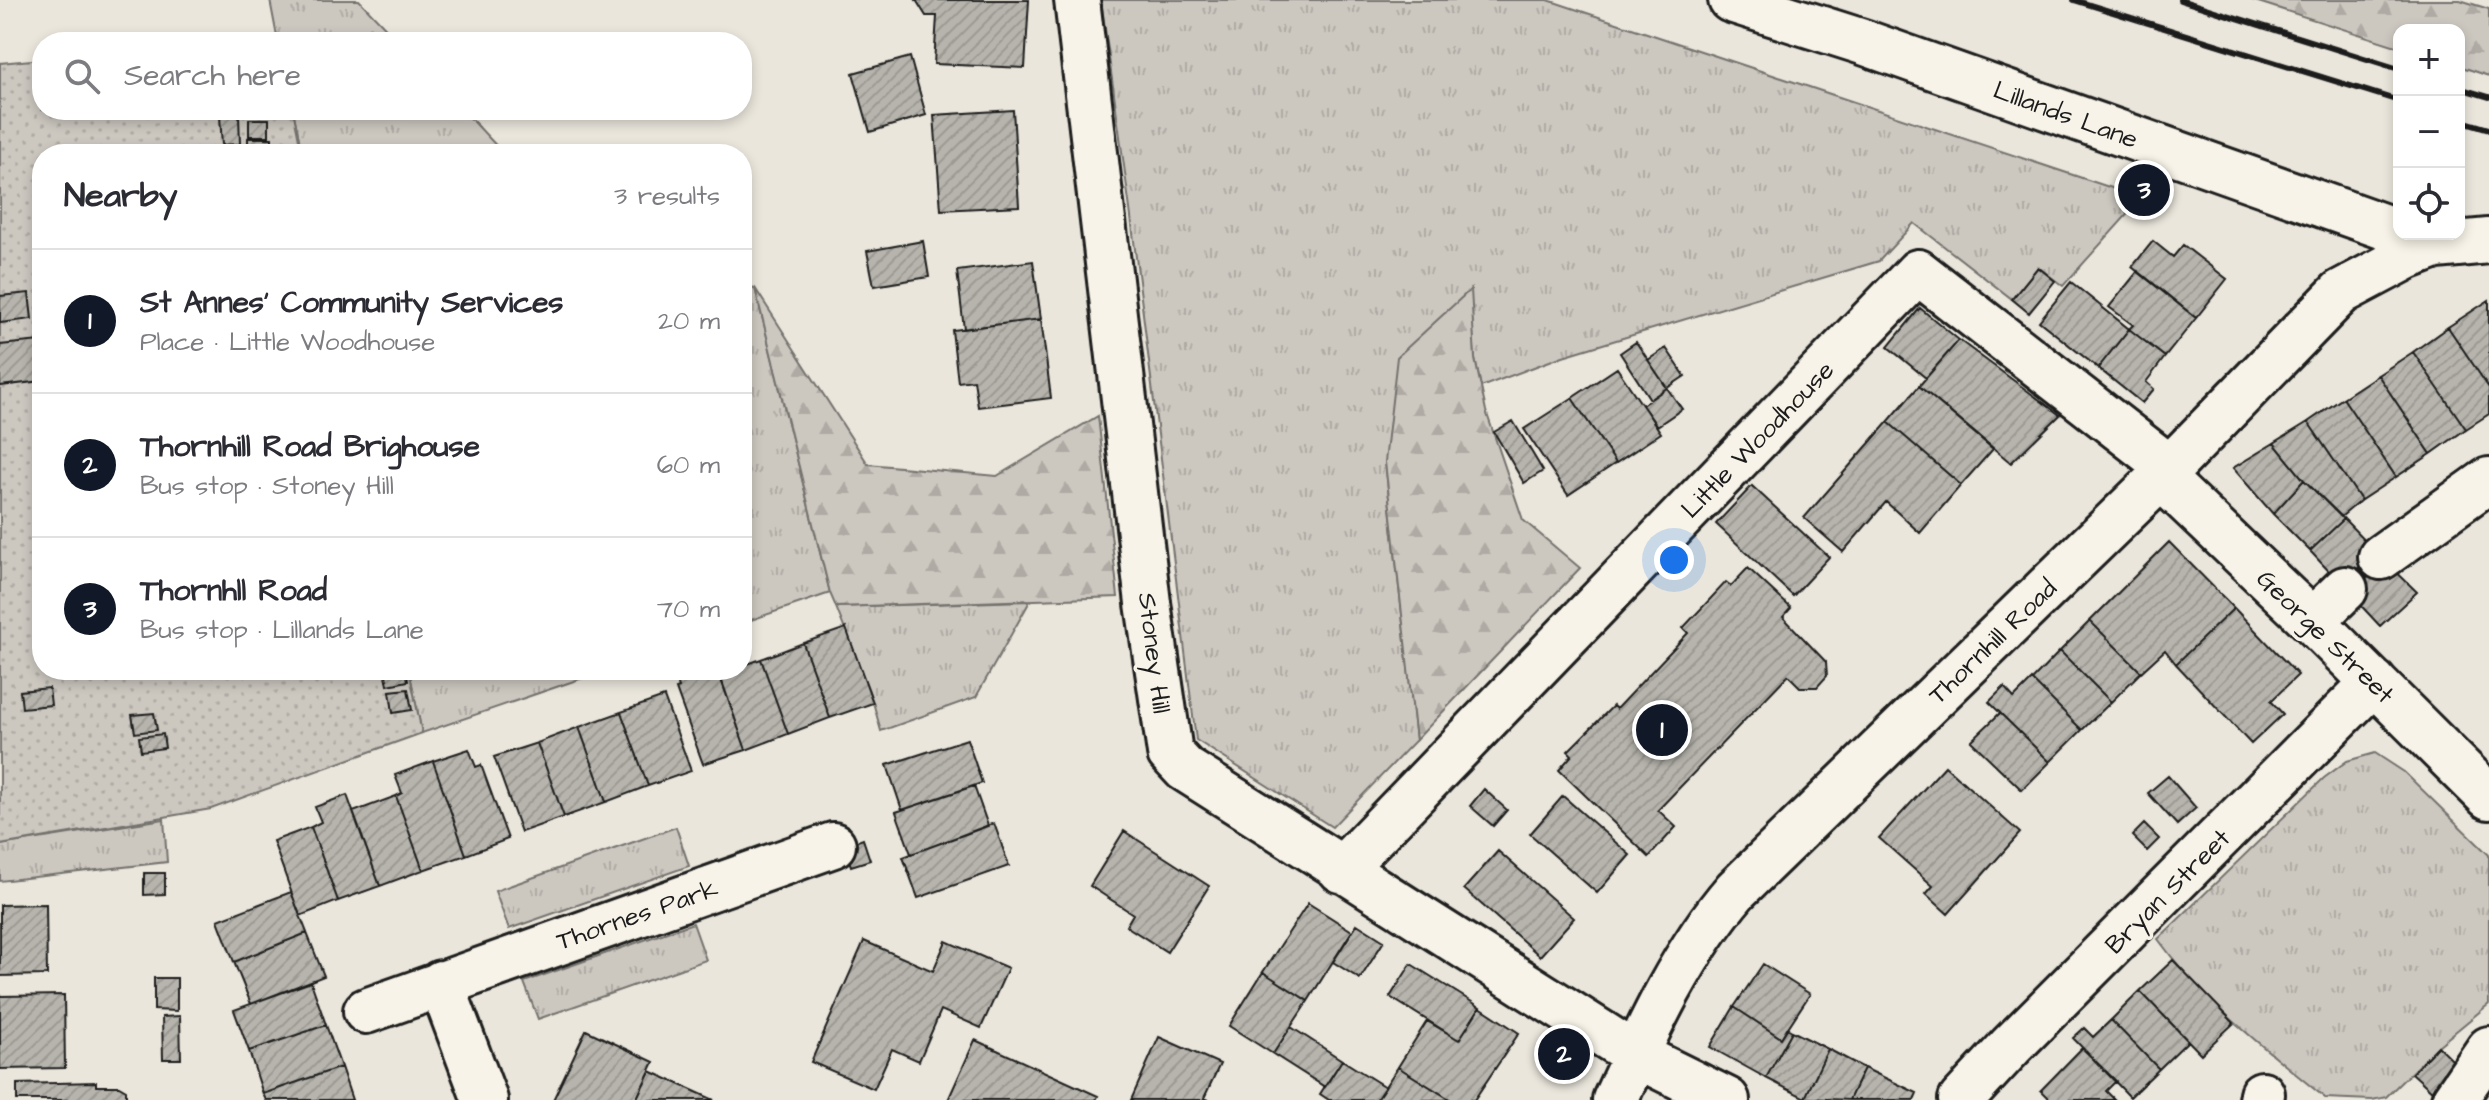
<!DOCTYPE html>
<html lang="en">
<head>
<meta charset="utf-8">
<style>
  :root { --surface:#fff; --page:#f2f2f3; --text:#2b2b33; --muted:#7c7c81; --line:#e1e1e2; --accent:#111827 }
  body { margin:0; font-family:"Architects Daughter",sans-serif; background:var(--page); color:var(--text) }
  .controls { position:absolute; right:24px; top:24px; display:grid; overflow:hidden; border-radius:16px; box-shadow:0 4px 12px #0003 }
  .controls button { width:72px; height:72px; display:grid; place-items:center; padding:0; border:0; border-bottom:2px solid var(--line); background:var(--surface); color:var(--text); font:40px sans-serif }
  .you { position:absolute; left:1674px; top:560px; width:28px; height:28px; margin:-20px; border:6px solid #fff; border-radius:50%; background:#1a73e8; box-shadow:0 0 0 12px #1a73e833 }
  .badge { display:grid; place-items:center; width:52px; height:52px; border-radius:50%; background:var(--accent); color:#fff; font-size:26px; font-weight:700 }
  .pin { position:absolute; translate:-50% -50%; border:4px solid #fff; box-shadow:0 2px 8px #0006 }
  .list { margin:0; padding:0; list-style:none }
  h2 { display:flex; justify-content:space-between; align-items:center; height:104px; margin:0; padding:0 32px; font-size:34px }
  h2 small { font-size:26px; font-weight:400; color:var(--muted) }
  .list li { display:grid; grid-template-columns:52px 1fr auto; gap:24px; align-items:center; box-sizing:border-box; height:144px; padding:0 32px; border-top:2px solid var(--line) }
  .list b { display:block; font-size:30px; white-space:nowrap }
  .list p { margin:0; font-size:26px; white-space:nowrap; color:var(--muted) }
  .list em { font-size:26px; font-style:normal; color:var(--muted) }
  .icon { flex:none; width:44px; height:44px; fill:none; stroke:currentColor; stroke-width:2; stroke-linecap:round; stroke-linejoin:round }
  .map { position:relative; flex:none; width:2489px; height:1100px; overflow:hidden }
  .search { position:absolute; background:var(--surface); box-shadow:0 4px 12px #0003; left:32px; top:32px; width:720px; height:88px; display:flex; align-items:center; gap:20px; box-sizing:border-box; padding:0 28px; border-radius:32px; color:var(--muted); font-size:30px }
  .panel { position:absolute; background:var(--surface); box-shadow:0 4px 12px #0003; left:32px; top:144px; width:720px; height:536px; border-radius:32px }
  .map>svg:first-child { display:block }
  .grass { fill:url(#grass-tufts); stroke:#74726e; stroke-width:2 }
  .forest { fill:url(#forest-firs); stroke:#74726e; stroke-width:2 }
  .park { fill:url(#park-dots); stroke:#74726e; stroke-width:2 }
  .building { fill:url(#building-hatch); stroke:#1c1c1c; stroke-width:2 }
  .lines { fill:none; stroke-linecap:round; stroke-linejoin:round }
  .minor-casing { stroke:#1c1c1c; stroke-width:50 }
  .minor { stroke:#f7f3e8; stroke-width:44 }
  .rail { stroke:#1c1c1c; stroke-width:6 }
  .labels { text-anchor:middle; stroke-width:7; stroke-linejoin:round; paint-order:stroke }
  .street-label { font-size:26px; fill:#1c1c1c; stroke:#f7f3e8 }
</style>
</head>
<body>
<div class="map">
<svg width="2489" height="1100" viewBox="0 0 2489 1100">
  <defs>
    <pattern id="grass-tufts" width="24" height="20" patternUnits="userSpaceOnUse" patternTransform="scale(2)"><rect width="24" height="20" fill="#ccc8c0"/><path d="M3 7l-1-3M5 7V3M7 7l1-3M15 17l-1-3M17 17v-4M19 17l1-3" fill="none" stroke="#afaba4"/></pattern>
    <pattern id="forest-firs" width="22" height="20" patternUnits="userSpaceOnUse" patternTransform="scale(2)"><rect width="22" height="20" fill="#ccc8c0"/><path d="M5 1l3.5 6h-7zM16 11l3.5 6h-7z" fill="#afaba4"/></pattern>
    <pattern id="park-dots" width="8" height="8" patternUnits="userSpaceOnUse" patternTransform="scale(2)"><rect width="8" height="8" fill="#ccc8c0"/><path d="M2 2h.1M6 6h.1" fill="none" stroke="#afaba4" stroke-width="1.8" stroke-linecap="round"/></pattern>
    <pattern id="building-hatch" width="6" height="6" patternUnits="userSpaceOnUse" patternTransform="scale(2)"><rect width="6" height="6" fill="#b6b4ac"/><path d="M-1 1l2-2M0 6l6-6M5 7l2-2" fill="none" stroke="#9c9a93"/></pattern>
  </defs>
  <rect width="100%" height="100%" fill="#eae6dc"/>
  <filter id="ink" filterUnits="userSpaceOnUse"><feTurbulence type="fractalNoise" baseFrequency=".0125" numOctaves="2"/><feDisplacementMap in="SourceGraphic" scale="16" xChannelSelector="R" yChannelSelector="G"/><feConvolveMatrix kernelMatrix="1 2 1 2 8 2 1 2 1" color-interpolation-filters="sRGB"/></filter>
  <g filter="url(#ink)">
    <!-- grass -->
    <path class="grass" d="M270,0H359L399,42H278Z
      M1101,0H1548L2142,198L2063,286L2038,267L2012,299L1914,223L1879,261L1563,356L1481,387L1475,359L1470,290L1385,462L1416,740L1332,827L1196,740L1130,209Z
      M293,110H463L504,154H302Z
      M742,286L755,288L830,593L742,623Z
      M1030,601L976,697L881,731L873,702L836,607Z
      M409,670H606L422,733Z
      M2375,753L2404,772L2489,855V1004L2438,1046L2386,1097L2372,1100L2325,1098C2266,1049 2203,1002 2158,939L2324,778L2347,761Z
      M164,819L167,862L0,881V845Z
      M676,827L689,866L509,929L495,891Z
      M693,923L706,960L538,1019L524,982Z"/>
    <!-- forest -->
    <path class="forest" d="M2252,0H2460L2489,9V76L2459,66V30H2399V47Z
      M755,288L868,464L997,476L1098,416L1118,597L836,607L830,593Z
      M1471,289L1475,359L1486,411L1523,520L1580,568L1416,740L1385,462L1397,357Z"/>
    <!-- park -->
    <path class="park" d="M42,59V110H293L302,154H42V670H409L422,733L211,809L0,845V63Z"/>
    <!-- building -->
    <path class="building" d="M916,0H1029L1025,68L934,64L937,16H926Z
      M910,57L926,115L870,132L853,73Z
      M1013,110L1019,206L941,210L934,115Z
      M239,115L240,144L222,145L220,116Z
      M249,119H269V136H249Z
      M248,138H272V153H248Z
      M923,241L929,277L874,286L867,251Z
      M2153,241L2173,257L2183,245L2227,279L2196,318L2132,267Z
      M1033,261L1041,319L964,329L957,271Z
      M2038,267L2055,281L2029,313L2012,299Z
      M2138,271L2196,318L2165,357L2129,329L2133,325L2109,307Z
      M2071,282L2129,329L2098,368L2039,321Z
      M29,293L32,319L0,323V296Z
      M2489,300V388L2448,327Z
      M1920,308L1959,340L1926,378L1888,347Z
      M1041,319L1051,398L978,407L974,380L958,382L952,330Z
      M2448,327L2489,388V414L2466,429L2413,352Z
      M2129,329L2165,357L2146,382L2154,389L2142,403L2098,368Z
      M1959,340L2060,415L2011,463L1919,386Z
      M40,341L42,381L0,386V345Z
      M1636,342L1667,388L1650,399L1620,353Z
      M1666,348L1685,376L1667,388L1648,360Z
      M2413,352L2466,429L2431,454L2378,375Z
      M1617,368L1661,433L1616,463L1572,398Z
      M2378,375L2431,454L2396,477L2343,398Z
      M1919,386L1993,449L1961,485L1888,422Z
      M1667,388L1682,409L1657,426L1642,405Z
      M1572,398L1616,463L1568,495L1524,429Z
      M2343,398L2396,477L2361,500L2308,422Z
      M1513,421L1543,471L1524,483L1494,432Z
      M1888,422L1961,485L1920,533L1886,502L1843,552L1804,518Z
      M2308,422L2361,500L2341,517L2304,480L2274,443Z
      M2274,443L2304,480L2273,514L2233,468Z
      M2304,480L2344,519L2310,551L2273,514Z
      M1752,486L1829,557L1793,596L1716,524Z
      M2344,519L2376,552L2341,584L2310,551Z
      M2169,542L2234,608L2176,664L2165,650L2141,672L2090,621Z
      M2376,552L2417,592L2380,626L2341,584Z
      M1748,568L1791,608L1783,617L1826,662L1827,676L1817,687H1800L1788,675L1658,810L1676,827L1649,857L1559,770L1572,755L1568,751L1613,706L1616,709L1688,633L1683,628L1726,582L1731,586Z
      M2234,608L2298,675L2271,701L2283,714L2251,744L2176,664Z
      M2090,621L2141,672L2111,702L2060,651Z
      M846,628L873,703L830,718L803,643Z
      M803,643L830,718L788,734L761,659Z
      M2060,651L2111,702L2082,730L2032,680Z
      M761,659L788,734L746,750L719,674L742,670V666Z
      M385,670H406L408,681L388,685Z
      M681,670H718L746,750L703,764L676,689L679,688L674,673Z
      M2032,680L2082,730L2050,762L1989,702L2004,687L2014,698Z
      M49,688L51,705L22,708L20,691Z
      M408,689L412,710L393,713L390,691Z
      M664,697L691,771L648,786L621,712Z
      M621,712L648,786L606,802L579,727Z
      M154,713L157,730L135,733L132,715Z
      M2000,713L2050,762L2022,790L1971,741Z
      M579,727L606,802L564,817L537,743Z
      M163,734L165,748L141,751L139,737Z
      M967,739L982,783L902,810L887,765Z
      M537,743L564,817L521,832L494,757Z
      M469,749L476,767L481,765L508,839L466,855L433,761Z
      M433,761L466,855L423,870L396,796L402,793L395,775Z
      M1945,766L2020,833L1948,914L1926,894L1933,886L1879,838Z
      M2168,776L2196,808L2177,825L2148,793Z
      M974,786L988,826L911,854L896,812Z
      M1484,789L1507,810L1493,826L1470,806Z
      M347,795L380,886L338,901L311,827L321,822L315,807Z
      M396,796L423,870L380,886L353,812Z
      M1563,796L1630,855L1597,893L1530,834Z
      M994,823L1009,866L918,898L903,857Z
      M2144,824L2159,839L2147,851L2132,836Z
      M311,827L338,901L300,916L273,841Z
      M1124,831L1209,886L1167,952L1126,926L1133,914L1090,886Z
      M863,839L870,860L851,866L844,846Z
      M1498,851L1574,918L1540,956L1464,889Z
      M144,873H165V894L144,895Z
      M291,892L307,933L234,962L218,920Z
      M1308,903L1352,931L1308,1001L1263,972Z
      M46,904L47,975L0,976V905Z
      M1357,924L1384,941L1360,979L1333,962Z
      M307,933L324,976L251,1004L234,962Z
      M864,941L933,971L946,941L1008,968L981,1028L941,1010L919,1061L892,1049L874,1089L811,1062Z
      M2173,960L2234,1023L2201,1054L2140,991Z
      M1411,964L1480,1007L1459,1040L1390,997Z
      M1763,964L1810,994L1781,1038L1734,1007Z
      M1263,972L1308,1001L1273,1054L1229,1026Z
      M154,978H177V1011L154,1010Z
      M311,982L326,1025L249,1051L234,1010Z
      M2140,991L2188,1041L2159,1069L2111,1020Z
      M64,995L65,1068L0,1069V996Z
      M1480,1007L1519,1033L1474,1100H1451L1398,1067L1427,1021L1459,1040Z
      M1734,1007L1781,1038L1787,1028L1792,1031L1766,1078L1710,1047Z
      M180,1016L181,1059H163L162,1017Z
      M2111,1020L2159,1069L2130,1097L2073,1038L2084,1028L2093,1037Z
      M326,1025L341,1067L263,1094L249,1051Z
      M1291,1027L1342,1060L1325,1087L1273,1054Z
      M586,1030L654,1062L636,1100H553Z
      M1792,1031L1828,1049L1805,1098L1766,1078Z
      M1159,1037L1220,1064L1204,1098L1209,1100H1131Z
      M975,1040L1098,1096L1096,1100H948Z
      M2438,1046L2459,1067L2434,1093L2412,1073Z
      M2082,1048L2116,1081L2106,1091L2115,1100H2051L2041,1090Z
      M1828,1049L1864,1068L1849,1100L1805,1098Z
      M1342,1060L1385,1087L1376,1100H1329L1320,1094Z
      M341,1067L352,1100H266L263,1094Z
      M1398,1067L1451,1100H1376Z
      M1864,1068L1917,1093L1914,1100H1849Z
      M650,1071L714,1100H636Z
      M96,1082V1086H119L126,1090V1100H17V1084Z"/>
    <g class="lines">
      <!-- minor casing -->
      <g class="minor-casing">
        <path id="minor" d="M1077,0L1148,603L1170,753L1185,769L1636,1055L1727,1100
          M1731,0L1863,42L2399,232
          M2409,236L2436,246L2489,241
          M2161,477L2312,621L2489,797
          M2381,557L2489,480
          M2312,621L2345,589
          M1341,870L1918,272L2170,468
          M441,983L485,1100
          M366,1011L833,845
          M1615,1100C1648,1028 1684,950 1736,890L2161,477L2341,292L2407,257L2436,246
          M1961,1100L2011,1046L2374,682
          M2261,1100L2262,1094
          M2454,1100L2489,1049"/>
      </g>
      <!-- minor -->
      <use href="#minor" class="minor"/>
      <!-- rail -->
      <path class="rail" d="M2074,0L2399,101
        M2180,0L2399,69
        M2459,88L2489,97
        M2459,120L2489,129"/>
    </g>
  </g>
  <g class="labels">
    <!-- street labels -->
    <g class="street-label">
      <text transform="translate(2066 114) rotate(20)" y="9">Lillands Lane</text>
      <text transform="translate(1757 439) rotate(-46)" y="9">Little Woodhouse</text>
      <text transform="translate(2326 636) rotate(44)" y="9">George Street</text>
      <text transform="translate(1992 641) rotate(-44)" y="9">Thornhill Road</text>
      <text transform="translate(1155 653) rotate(83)" y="9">Stoney Hill</text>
      <text transform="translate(2167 891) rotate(-45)" y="9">Bryan Street</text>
      <text transform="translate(637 914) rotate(-19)" y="9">Thornes Park</text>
    </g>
  </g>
</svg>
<div class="controls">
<button>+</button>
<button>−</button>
<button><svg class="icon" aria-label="locate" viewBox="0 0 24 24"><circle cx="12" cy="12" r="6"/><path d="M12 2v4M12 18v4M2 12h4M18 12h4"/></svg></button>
</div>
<div class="you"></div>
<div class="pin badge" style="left:1662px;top:730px">1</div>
<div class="pin badge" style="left:1564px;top:1054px">2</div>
<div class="pin badge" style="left:2144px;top:190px">3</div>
<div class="search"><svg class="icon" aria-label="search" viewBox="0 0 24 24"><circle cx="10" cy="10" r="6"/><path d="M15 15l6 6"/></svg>Search here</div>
<section class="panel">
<h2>Nearby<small>3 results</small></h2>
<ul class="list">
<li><span class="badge">1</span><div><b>St Annes' Community Services</b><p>Place · Little Woodhouse</p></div><em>20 m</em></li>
<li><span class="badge">2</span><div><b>Thornhill Road Brighouse</b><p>Bus stop · Stoney Hill</p></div><em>60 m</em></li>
<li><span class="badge">3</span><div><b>Thornhll Road</b><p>Bus stop · Lillands Lane</p></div><em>70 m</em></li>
</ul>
</section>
</div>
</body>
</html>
